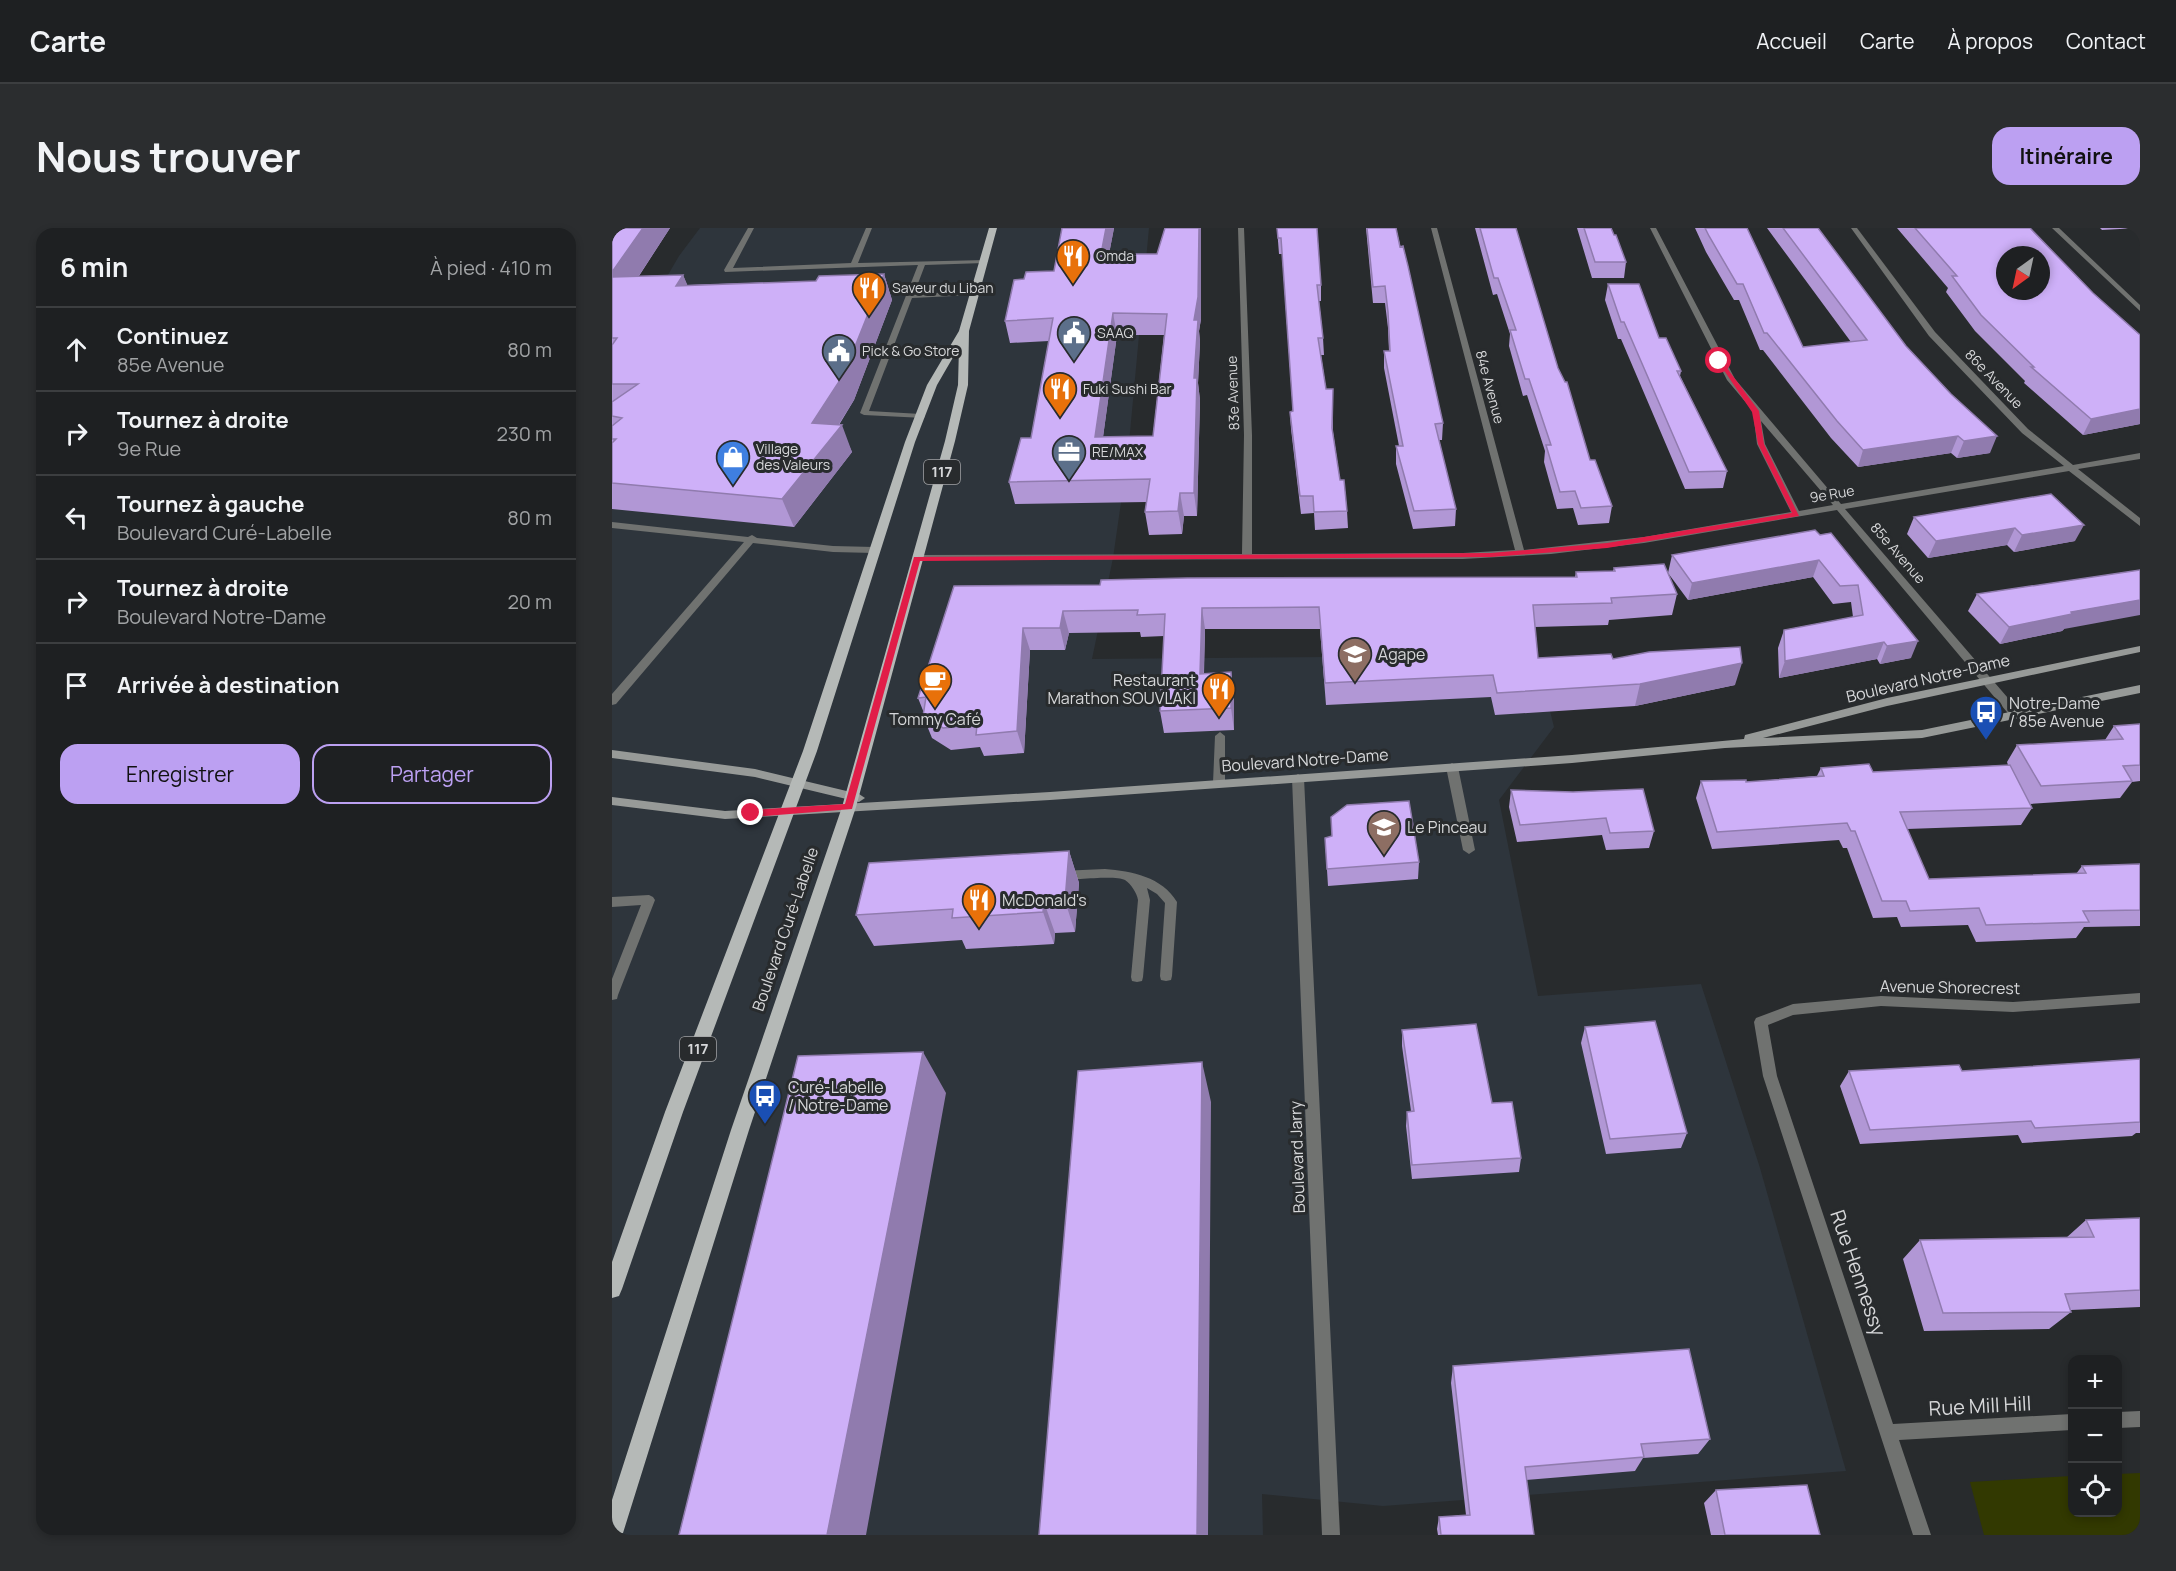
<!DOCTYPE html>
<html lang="fr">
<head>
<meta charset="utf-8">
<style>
  :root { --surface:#1e2022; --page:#2b2d2f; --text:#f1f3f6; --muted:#a1a3a5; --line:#3c3e40; --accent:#bca0f2 }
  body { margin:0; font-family:Manrope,sans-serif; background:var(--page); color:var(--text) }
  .controls { position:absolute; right:18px; bottom:18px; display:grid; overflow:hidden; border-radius:12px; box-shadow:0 3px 9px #0003 }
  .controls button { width:54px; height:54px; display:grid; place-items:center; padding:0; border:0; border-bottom:2px solid var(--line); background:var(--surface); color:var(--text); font:30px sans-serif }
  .compass { position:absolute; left:1384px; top:18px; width:54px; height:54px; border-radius:50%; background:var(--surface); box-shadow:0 3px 9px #0003; rotate:213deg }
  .stop { position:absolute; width:18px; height:18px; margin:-14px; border:4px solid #e11d48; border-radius:50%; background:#fff }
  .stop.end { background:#e11d48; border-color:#fff; box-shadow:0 2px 6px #0008 }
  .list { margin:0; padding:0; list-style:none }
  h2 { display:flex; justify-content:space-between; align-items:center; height:78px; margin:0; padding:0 24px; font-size:26px }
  h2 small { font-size:20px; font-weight:400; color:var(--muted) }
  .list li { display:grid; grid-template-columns:39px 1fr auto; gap:18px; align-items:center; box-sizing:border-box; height:84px; padding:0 24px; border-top:2px solid var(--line) }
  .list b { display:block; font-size:22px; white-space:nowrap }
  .list p { margin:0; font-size:20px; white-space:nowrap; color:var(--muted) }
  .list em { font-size:20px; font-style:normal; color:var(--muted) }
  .actions { display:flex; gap:12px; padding:18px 24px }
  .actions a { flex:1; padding:14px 0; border:2px solid var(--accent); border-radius:18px; text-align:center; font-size:21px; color:var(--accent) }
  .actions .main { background:var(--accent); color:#111 }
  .icon { flex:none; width:33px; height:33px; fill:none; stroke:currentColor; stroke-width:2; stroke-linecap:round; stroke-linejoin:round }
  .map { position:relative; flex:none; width:1528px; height:1307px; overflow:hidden; border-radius:18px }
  header { display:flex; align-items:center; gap:36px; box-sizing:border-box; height:84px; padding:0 30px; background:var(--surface); border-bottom:2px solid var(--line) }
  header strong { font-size:28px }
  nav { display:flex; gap:33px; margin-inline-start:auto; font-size:21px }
  .intro { display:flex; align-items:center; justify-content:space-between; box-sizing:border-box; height:144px; padding:0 36px }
  h1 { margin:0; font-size:42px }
  .button { padding:15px 27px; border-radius:18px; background:var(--accent); color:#111; font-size:21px; font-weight:700 }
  main { display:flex; gap:36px; padding:0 36px }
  aside { flex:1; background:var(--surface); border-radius:18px; box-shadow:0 3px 9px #0003 }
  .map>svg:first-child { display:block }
  .built { fill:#2e353c }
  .green { fill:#323901 }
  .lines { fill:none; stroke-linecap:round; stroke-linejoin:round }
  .lane { fill:#707270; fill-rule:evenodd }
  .street { fill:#707270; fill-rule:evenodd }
  .secondary { fill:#979a98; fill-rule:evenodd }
  .primary { fill:#b5b9b7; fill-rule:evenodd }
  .wall { fill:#b197d5; fill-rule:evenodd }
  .shaded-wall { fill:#907bae }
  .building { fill:#ceb0f8; stroke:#907bae; stroke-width:1.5; fill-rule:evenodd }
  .route { fill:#e11d48 }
  .labels { text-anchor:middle; stroke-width:6; stroke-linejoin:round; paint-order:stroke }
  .far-poi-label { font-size:14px; fill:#d6d7d9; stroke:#282b2d; text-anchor:start }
  .far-street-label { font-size:14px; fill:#d6d7d9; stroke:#282b2d }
  .shield { fill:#282b2d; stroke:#a2a3a5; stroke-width:1.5 }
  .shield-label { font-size:15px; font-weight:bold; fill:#d6d7d9 }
  .poi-label { font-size:16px; fill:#d6d7d9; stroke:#282b2d; text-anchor:start }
  .street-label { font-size:16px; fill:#d6d7d9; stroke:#282b2d }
  .near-street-label { font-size:20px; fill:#d6d7d9; stroke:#282b2d }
</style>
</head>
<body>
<header>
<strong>Carte</strong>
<nav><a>Accueil</a><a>Carte</a><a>À propos</a><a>Contact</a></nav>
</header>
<div class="intro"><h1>Nous trouver</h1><a class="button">Itinéraire</a></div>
<main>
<aside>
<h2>6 min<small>À pied · 410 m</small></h2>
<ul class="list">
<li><svg class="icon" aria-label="ahead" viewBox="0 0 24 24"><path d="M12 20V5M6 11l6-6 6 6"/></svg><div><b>Continuez</b><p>85e Avenue</p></div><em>80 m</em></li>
<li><svg class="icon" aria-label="right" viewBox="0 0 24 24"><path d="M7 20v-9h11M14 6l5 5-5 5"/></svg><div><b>Tournez à droite</b><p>9e Rue</p></div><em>230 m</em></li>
<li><svg class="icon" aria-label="left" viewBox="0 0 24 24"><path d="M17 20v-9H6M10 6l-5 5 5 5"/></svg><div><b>Tournez à gauche</b><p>Boulevard Curé-Labelle</p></div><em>80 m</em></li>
<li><svg class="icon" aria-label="right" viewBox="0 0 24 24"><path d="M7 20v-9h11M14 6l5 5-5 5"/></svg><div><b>Tournez à droite</b><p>Boulevard Notre-Dame</p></div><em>20 m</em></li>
<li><svg class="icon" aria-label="arrive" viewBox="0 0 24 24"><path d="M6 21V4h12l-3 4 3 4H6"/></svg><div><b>Arrivée à destination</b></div></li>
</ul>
<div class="actions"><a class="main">Enregistrer</a><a>Partager</a></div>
</aside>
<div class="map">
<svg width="1528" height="1307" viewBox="0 0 1528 1307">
  <rect width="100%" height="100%" fill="#282b2d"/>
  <!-- built -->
  <path class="built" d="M88,0H537L516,226L501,330L480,431L716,429L921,415L942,499L887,572L926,768L1089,756L1148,940L1234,1243L771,1278L650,1266L651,1307H0V143L67,28Z"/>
  <!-- green -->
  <path class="green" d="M1528,1245V1307H1372L1358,1254L1460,1248V1284H1506V1246Z"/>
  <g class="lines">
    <!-- lane -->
    <path class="lane" d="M136,0H142L121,40L239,35L254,0H260L246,35L374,32L376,33L372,35L313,37L302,66L362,63L366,65L362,67L300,70L257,183L309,186L313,188L312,190L252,187L248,185L306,37L113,44L112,42Z
      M0,294L136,309L140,307L145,310L221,318L262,319L267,322L262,325L221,324L141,315L4,476L0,477V466L132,314L0,300Z
      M608,504L613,508V555L607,559L601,555L603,508Z
      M840,535L846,539L863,622L857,626L851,622L834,539Z
      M493,641C520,643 550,649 565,674L560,748L559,752L554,753L549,752L548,748L553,675L545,666L535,660L538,672L531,749L530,753L525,754L520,753L519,749L526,672C525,665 519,656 513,652C503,647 460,652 448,653L444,651L442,648L444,645L448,643Z
      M37,667L41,669L43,672L6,767L5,771L0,772V751L29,677L0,679V669Z"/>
    <!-- street -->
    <path class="street" d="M626,0H632L640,207V326L851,325L903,322L819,0H825L912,322L1032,309L1179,284L1145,216L1141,183L1115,152L1038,0H1044L1123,151L1229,276L1452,238L1410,205L1317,108L1239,0H1245L1323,104L1416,201L1461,237L1528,225V231L1466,241L1528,290V298L1457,243L1233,281L1408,484L1409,487L1404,491L1400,490L1225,282L1032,315L939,326L851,331L301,332V328L304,327L630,326L632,207ZM1149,193L1221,277L1187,283L1153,216Z
      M1440,0H1447L1528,77V83Z
      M686,546L692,550L728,1307H710L680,550Z
      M1528,765V775L1401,784L1269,778L1181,787L1156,797L1165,848L1281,1196L1460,1186V1202L1287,1212L1319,1307H1301L1151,848L1142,794L1144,790L1181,776L1269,768L1401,774Z
      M1528,1183V1199L1506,1200V1184Z"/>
    <!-- secondary -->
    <path class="secondary" d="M1528,418V424L1275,478L1151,510L1310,502L1528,457V465L1310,510L1113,520L960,535L438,572L113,591L0,577V569L113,583L438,564L960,527L1132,511L1133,507L1137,506L1275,470Z
      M0,522L143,541L247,566L253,570L247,574L143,549L0,530Z"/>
    <!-- primary -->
    <path class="primary" d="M377,0H385L357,103L356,157L343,213L244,579L137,902L11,1305L0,1307V1272L119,902L230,579L333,213L346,157L347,119L325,157L303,214L205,523L71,884L10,1061L7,1068L0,1070V1034L53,884L191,523L293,214L315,157L347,103Z"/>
  </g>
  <!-- wall -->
  <path class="wall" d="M0,0H58L27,48L71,47L75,57L204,53L272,46L280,72L242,172L227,197L240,224L182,299L0,281Z
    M450,0H502L497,26H545L553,0H589V91L587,103L588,114L586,155L588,172L585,288H572L570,306L537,307L533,284L535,274L403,276L397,254L419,210L437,113L398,115L393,93L412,51L442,43ZM505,107H552L541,208L491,209Z
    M665,0L709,57V73H707L711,110L712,127H709L714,161L721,178V204L728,252L735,283L736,300L703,302L702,285L689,286L679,201L678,184H681L670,26H667Z
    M754,0H784L831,195L830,212H827L844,281L843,298L801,301L784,236V218H787L772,140V123H777L776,100L773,75H761Z
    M863,0H904L946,140L978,232L1000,278L997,295L966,297L961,280L945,281L932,234L933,223L915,167L911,168L897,118L898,106L885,66L881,67Z
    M965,0H999L1014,34L1012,50H980Z
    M1083,0H1135L1191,119L1239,114L1155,0H1206L1294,118L1378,225L1345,230L1339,225L1246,239L1219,210L1151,122H1148L1127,72H1122L1094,24Z
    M1285,0H1418L1481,65L1528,107V196L1471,207L1412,155L1413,153L1363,103L1334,64L1336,60Z
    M1488,0H1526L1490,2Z
    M996,56L1047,110L1069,143L1068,148L1115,243L1111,260L1073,261L1009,111H1006L993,72Z
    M1439,266L1463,313L1402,324L1395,317L1316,330L1295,306L1302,289Z
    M1219,305L1299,430L1268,436L1265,431L1167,450L1166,420L1172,402L1241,389L1239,374L1221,376L1201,349L1076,372L1056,345L1060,327Z
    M1002,340L1065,366L1060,387L997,392L996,397L923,399L926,430L1001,431L1123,457L1023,478L883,487L879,469L714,477L708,401H593L592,446L619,444L622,466V502L552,505L548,483L552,408L529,409L528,404L457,405L453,422H418L412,525L372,528L368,519L339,522L320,510L311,488L312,485L306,470L342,358L488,357L963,349L964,344L1001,343Z
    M1365,366L1452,401L1450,403L1388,416L1356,383Z
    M1528,496V553L1520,554L1508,570L1418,576L1420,580L1409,597L1295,601L1317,651L1464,646L1470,638L1528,636V698L1472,699L1464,710L1364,714L1356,697L1289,699L1285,689L1261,690L1235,620H1231L1227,612L1100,621L1084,570L1089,553L1134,554L1205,548L1209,540L1261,544L1396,537L1395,534L1405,517L1493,512L1502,498Z
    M899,562L1042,603L1037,620L994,622L990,607L905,614L897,579Z
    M713,610L807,634L806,651L716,658Z
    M457,623L467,655L463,704L443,705L442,716L354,721L350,712L262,718L244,687Z
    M973,799L1075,905L1069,920L994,926L969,815Z
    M790,802L880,875L909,930L907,944L800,951L794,898L795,884L799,883L790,818Z
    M1528,831V905H1524L1520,908L1410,915L1406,907L1248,916L1228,858L1237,843H1350Z
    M1528,990V1079L1459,1082V1084L1437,1101L1312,1103L1291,1031L1308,1012L1454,1010L1474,992Z
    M841,1138L1098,1211L1086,1226L1031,1230L1023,1243L914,1252L922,1307H826L825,1301L827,1289L854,1287L839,1155Z
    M1104,1262L1208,1307H1099L1092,1275Z"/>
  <!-- shaded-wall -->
  <path class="shaded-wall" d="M31,0H58L9,75L0,56V44Z
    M494,0H502L493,47L489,26Z
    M587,0H589V91L587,103L588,114L586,155L588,172L585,288L582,265V92Z
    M272,46L280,72L242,172L215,215L230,197L240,224L182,299L170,271L200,195Z
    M71,47L82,72L64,58Z
    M501,85L505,107L488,231L483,209Z
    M1528,181V196L1471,207L1479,191Z
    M1346,208L1339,225L1246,239L1251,222Z
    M1385,208L1378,225L1345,230L1352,213Z
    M568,265L572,288L570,306L566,283Z
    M1472,297L1463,313L1402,324L1410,307Z
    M1403,300L1395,317L1316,330L1324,313Z
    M1207,332L1201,349L1076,372L1080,355Z
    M1528,372V387L1452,401L1450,403L1388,416L1397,399L1459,384Z
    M590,380L593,401L591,468L588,446Z
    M451,383L457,405L453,422L448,400Z
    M411,400L418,422L412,525L405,503Z
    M1306,413L1299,430L1268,436L1275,418Z
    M1272,414L1265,431L1167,450L1173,433Z
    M1130,435L1123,457L1023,478L1028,456Z
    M619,444L622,466V502L619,480Z
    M457,623L467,655L463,704L453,673Z
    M432,674L443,705L442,716L431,684Z
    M311,824L334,865L254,1307H215Z
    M590,834L599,874L596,1307H585Z"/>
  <!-- building -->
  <path class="building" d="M0,0H31L0,44Z
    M450,0H494L489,26H545L553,0H587L586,69L582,92H586L582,150H585L582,265H568L566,283L533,284L538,251L397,254L409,210H419L441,90L393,93L402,52L412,51L414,44L442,43ZM501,85L555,86L541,208L483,209Z
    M665,0H705L709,57H705L711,110H706L714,161H721L720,200L728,252H732L735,283L702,284L701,268H688L678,184L681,183L669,10H666Z
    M755,0H784L788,19L791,18L796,38L831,195L823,196L844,281L802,283L784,218H791L772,123H778L776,84L773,58L761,59Z
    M868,0H904L946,140L953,154H955L978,232H983L1000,278L969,280L963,263L948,264L934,217H939L917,151H913L898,102H904L886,50H882Z
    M972,0H999L1002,7H1004L1014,34H983Z
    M1093,0H1135L1191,119L1255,112L1171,0H1206L1294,118L1339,166L1385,208L1352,213L1346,208L1251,222L1225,193L1155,105H1152L1131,56H1125L1097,8Z
    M1303,0H1418L1481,65L1528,107V181L1479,191L1419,139H1422L1369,87L1340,48H1345ZM1393,27H1429V63H1393Z
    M272,46L232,146L200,195L230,197L170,271L0,255V215L4,211H0V198L10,190L0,188V174L26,156H0V117L5,110H0V49L71,47L64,58L204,53L207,48Z
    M996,56H1027L1047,110H1054L1069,143H1065L1115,243L1077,244L1012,94H1009Z
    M1439,266L1472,297L1410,307L1403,300L1324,313L1302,289Z
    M1203,302L1208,307L1219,305L1306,413L1275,418L1272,414L1173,433L1172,402L1251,387L1246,357L1228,358L1207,332L1080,355L1060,327Z
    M1052,336L1065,366L999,370L1000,375L921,377L926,430L999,426L1001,431L1037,424L1128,419L1130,435L1028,456L885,465L881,447L713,455L707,379L590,380L588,446L619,444V480L548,483L553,386L525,387L526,382L451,383L448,400H411L405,503L364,507L365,497L331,500L311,488L314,469L306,470L342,358L488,357L489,352L575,350L965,349L964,344L1003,343L1002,340Z
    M1528,342V372L1459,384L1460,386L1397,399L1365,366Z
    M1528,496V537L1511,538L1520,553L1429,558L1405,517L1511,511L1502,498Z
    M1257,536L1261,544L1398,537L1420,580L1288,584L1317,651L1474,645L1470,638L1528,636V682L1471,683L1477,694L1374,697L1367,680L1298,683L1294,673H1270L1243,603H1239L1235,595L1105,604L1089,553L1134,552V554L1212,548L1209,540Z
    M1031,561L1042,603L998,605L994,590L908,597L899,562L961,564Z
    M797,573L807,634L715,641L713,610L720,608L719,589L735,577Z
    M457,623L453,673L432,674L431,684L340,690L341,681L244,687L257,635Z
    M1043,793L1075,905L998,911L973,799Z
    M864,796L880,875L900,874L909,930L800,937L795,884L802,883L790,802Z
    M311,824L215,1307H67L186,828Z
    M1528,831V894L1423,900L1419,893L1258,902L1237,843L1347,837L1350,843Z
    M590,834L585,1307H427L466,843Z
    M1528,990V1062L1453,1066L1459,1084L1331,1085L1308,1012L1482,1009L1474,992Z
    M1077,1121L1098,1211L1029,1216L1032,1229L913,1239L922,1307H829L827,1289L858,1287L841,1138Z
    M1195,1257L1208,1307H1113L1104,1262Z"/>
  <!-- route -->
  <path class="route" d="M1105,132H1109L1147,183L1152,216L1187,288L995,320L879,329L308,333L240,581L139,589L134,585L139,582L233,576L302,329L879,325L995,315L1180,285L1146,216L1140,184Z"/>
  <!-- icons -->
  <defs>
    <g id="restaurant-pin" transform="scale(1.725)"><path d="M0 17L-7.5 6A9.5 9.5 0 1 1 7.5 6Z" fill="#e8710a" stroke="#282b2d"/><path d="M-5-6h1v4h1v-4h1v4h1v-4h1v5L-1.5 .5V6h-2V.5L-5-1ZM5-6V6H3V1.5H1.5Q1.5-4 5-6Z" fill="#fff"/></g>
    <g id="civic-pin" transform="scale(1.725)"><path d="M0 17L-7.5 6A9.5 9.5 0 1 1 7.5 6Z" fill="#5c6f8a" stroke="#282b2d"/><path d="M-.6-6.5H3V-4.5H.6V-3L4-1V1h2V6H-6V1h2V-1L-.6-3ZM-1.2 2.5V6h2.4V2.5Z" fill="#fff"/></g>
    <g id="office-pin" transform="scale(1.725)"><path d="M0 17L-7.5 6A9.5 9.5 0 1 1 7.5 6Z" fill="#5c6f8a" stroke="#282b2d"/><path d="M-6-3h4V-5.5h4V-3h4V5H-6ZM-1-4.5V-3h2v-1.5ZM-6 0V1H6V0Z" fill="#fff"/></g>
    <g id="shop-pin" transform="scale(1.725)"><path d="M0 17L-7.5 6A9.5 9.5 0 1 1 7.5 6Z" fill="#3f7fe0" stroke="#282b2d"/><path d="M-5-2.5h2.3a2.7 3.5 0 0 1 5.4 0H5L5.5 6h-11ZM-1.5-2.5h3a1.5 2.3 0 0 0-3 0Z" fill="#fff"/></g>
    <g id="school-pin" transform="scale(1.725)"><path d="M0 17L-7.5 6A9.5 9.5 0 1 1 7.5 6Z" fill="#8d6e63" stroke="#282b2d"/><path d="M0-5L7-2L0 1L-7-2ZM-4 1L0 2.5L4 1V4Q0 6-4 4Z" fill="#fff"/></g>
    <g id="cafe-pin" transform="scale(1.725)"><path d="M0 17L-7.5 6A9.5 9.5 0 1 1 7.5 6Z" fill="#e8710a" stroke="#282b2d"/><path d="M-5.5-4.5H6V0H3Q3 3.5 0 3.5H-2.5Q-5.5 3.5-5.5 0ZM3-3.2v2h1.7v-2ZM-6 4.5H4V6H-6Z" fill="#fff"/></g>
    <g id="bus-pin" transform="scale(1.725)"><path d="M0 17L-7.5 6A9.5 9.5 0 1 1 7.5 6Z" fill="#1a4fb4" stroke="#282b2d"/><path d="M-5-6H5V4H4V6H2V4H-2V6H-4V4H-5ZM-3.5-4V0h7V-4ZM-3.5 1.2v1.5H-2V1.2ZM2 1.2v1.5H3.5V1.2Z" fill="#fff"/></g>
  </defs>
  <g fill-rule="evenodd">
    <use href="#restaurant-pin" x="461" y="28"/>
    <use href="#restaurant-pin" x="257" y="60"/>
    <use href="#civic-pin" x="462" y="105"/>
    <use href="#civic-pin" x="227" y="123"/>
    <use href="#restaurant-pin" x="448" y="161"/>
    <use href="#office-pin" x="457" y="224"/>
    <use href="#shop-pin" x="121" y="229"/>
    <use href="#school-pin" x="743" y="426"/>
    <use href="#cafe-pin" x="323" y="452"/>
    <use href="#restaurant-pin" x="607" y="461"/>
    <use href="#bus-pin" x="1374" y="484"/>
    <use href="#school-pin" x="772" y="599"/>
    <use href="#restaurant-pin" x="367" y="672"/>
    <use href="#bus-pin" x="153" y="868"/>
  </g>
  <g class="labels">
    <!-- far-poi labels -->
    <g class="far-poi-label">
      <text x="484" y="33">Omda</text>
      <text x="280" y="65">Saveur du Liban</text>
      <text x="485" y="110">SAAQ</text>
      <text x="250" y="128">Pick &amp; Go Store</text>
      <text x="471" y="166">Fuki Sushi Bar</text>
      <text x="144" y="226">Village<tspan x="144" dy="16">des Valeurs</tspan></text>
      <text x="480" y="229">RE/MAX</text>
    </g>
    <!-- far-street labels -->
    <g class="far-street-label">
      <text transform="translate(1382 151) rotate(46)" y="5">86e Avenue</text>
      <text transform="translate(878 159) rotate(75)" y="5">84e Avenue</text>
      <text transform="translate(621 165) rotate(-92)" y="5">83e Avenue</text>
      <text transform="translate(1220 266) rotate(-10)" y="5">9e Rue</text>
      <text transform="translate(1286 325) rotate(49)" y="5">85e Avenue</text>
    </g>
    <!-- shield labels -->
    <g class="shield">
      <rect x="312" y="232" width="36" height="24" rx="4.5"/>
      <rect x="68" y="809" width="36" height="24" rx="4.5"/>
    </g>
    <g class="shield-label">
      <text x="330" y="249">117</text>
      <text x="86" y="826">117</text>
    </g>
    <!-- poi labels -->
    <g class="poi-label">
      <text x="766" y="432">Agape</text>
      <text x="584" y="458" text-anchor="end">Restaurant<tspan x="584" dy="18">Marathon SOUVLAKI</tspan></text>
      <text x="1397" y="481">Notre-Dame<tspan x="1397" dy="18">/ 85e Avenue</tspan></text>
      <text x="323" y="497" text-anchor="middle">Tommy Café</text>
      <text x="795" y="605">Le Pinceau</text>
      <text x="390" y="678">McDonald's</text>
      <text x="176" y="865">Curé-Labelle<tspan x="176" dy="18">/ Notre-Dame</tspan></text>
    </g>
    <!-- street labels -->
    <g class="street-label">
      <text transform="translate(1316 450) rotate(-13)" y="6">Boulevard Notre-Dame</text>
      <text transform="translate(693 532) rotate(-4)" y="6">Boulevard Notre-Dame</text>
      <text transform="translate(173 701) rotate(-71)" y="6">Boulevard Curé-Labelle</text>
      <text transform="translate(1338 759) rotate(1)" y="6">Avenue Shorecrest</text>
      <text transform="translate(685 929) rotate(-92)" y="6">Boulevard Jarry</text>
    </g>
    <!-- near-street labels -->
    <g class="near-street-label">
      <text transform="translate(1246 1045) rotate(71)" y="7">Rue Hennessy</text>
      <text transform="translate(1368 1178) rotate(-3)" y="7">Rue Mill Hill</text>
    </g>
  </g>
</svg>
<div class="controls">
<button>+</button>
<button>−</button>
<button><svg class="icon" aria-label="locate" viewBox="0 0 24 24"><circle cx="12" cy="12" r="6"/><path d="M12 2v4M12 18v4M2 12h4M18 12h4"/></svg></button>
</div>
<svg class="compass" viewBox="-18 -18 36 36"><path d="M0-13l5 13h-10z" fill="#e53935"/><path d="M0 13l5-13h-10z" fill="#a1a3a5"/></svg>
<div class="stop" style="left:1107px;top:133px"></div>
<div class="stop end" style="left:139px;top:585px"></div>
</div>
</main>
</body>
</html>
